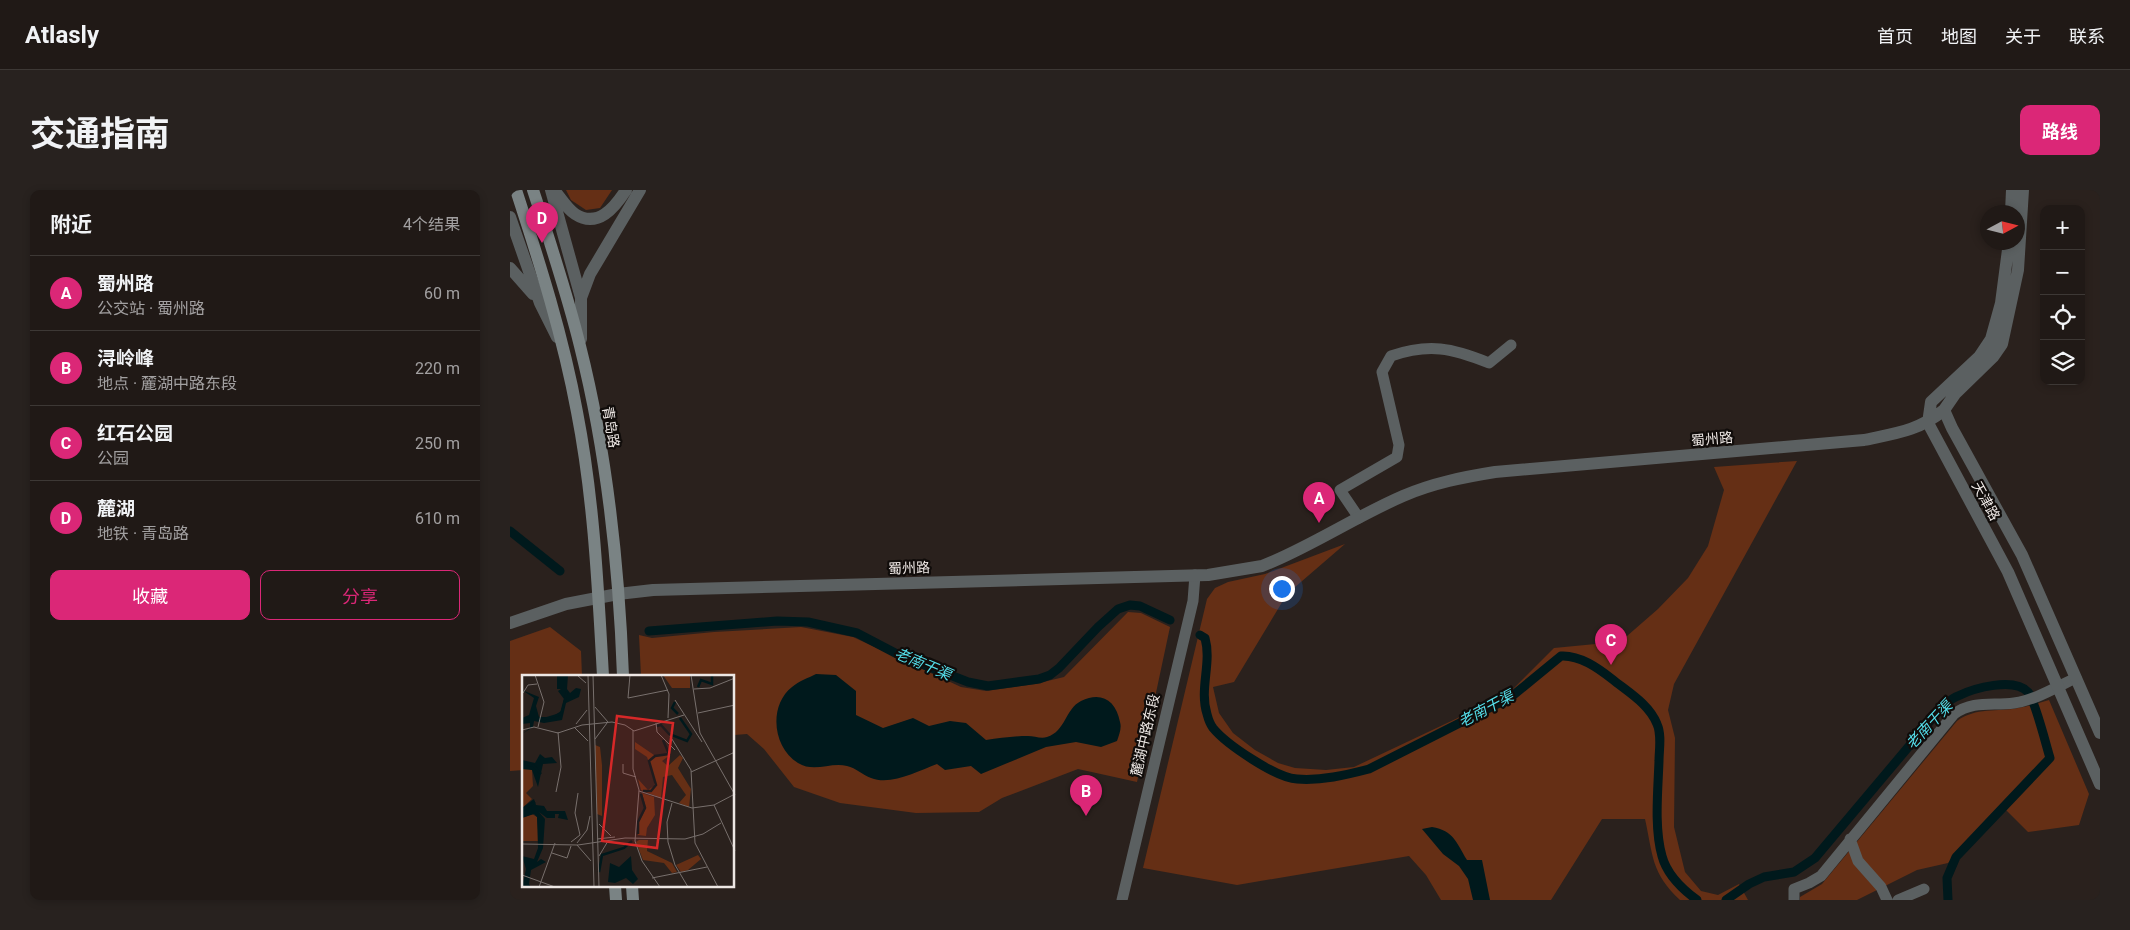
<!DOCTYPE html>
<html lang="zh">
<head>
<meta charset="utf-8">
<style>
  :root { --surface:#201916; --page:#28221f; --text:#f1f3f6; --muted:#a2a0a1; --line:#3d3835; --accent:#db2777 }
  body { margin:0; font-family:Roboto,"Noto Sans SC",sans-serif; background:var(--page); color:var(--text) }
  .controls { position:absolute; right:15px; top:15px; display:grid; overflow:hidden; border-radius:10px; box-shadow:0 2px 8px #0003 }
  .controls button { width:45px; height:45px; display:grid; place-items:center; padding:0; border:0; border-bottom:1px solid var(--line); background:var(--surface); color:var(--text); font:25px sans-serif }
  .compass { position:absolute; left:1470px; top:15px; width:45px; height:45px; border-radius:50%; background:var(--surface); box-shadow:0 2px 8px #0003; rotate:83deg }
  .you { position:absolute; left:771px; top:398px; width:18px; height:18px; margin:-12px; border:4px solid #fff; border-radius:50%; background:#1a73e8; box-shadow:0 0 0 8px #1a73e833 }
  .badge { display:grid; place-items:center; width:32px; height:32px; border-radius:50%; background:var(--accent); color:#fff; font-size:16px; font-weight:700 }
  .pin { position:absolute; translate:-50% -41px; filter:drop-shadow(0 1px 2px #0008) }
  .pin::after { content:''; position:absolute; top:26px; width:18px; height:15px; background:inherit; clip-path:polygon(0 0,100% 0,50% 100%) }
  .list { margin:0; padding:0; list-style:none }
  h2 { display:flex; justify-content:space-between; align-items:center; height:65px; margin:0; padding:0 20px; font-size:21px }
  h2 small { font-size:16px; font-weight:400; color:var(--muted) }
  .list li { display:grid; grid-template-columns:32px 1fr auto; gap:15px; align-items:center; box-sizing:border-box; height:75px; padding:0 20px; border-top:1px solid var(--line) }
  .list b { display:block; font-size:19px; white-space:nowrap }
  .list p { margin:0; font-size:16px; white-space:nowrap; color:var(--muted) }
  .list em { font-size:16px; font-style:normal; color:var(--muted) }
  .actions { display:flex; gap:10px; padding:15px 20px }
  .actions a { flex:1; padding:11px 0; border:1px solid var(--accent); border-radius:10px; text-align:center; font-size:18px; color:var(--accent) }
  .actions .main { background:var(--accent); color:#fff }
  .icon { flex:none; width:28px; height:28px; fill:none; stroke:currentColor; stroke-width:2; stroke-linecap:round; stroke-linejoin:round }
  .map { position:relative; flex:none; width:1590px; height:710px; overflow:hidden; border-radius:10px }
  header { display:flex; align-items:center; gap:30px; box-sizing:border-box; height:70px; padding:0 25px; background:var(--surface); border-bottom:1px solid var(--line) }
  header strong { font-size:24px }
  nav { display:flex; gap:28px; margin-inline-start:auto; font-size:18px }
  .intro { display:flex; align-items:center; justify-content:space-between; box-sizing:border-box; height:120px; padding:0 30px }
  h1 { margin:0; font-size:35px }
  .button { padding:12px 22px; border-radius:10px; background:var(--accent); color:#fff; font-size:18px; font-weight:700 }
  main { display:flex; gap:30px; padding:0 30px }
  aside { flex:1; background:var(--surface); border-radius:10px; box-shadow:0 2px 8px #0003 }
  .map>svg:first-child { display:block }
  .green { fill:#652f15 }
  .water { fill:#00191c }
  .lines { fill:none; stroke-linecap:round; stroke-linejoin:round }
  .canal { stroke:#00191c; stroke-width:9 }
  .minor { stroke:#5b6061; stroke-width:11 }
  .tertiary { stroke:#5b6061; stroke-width:12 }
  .secondary { stroke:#7a8384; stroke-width:12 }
  .labels { text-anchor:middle; stroke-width:4.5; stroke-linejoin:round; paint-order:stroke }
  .street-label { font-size:14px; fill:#ede7e4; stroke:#100c0a }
  .water-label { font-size:15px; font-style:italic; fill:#54dde9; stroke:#100c0a }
  .inset-river { fill:none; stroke:#00191c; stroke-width:2.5 }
  .inset-road { fill:none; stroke:#78706d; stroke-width:1 }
  .view { fill:#d62828; fill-opacity:0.15; stroke:#d62828; stroke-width:2.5 }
  .inset-edge { fill:none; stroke:#ede7e4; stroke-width:2.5 }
</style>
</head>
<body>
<header>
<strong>Atlasly</strong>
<nav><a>首页</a><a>地图</a><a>关于</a><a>联系</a></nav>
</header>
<div class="intro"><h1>交通指南</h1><a class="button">路线</a></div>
<main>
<aside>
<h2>附近<small>4个结果</small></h2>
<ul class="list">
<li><span class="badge">A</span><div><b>蜀州路</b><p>公交站 · 蜀州路</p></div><em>60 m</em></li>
<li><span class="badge">B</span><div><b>浔岭峰</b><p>地点 · 麓湖中路东段</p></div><em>220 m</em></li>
<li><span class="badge">C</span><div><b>红石公园</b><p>公园</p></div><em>250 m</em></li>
<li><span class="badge">D</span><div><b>麓湖</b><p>地铁 · 青岛路</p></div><em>610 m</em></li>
</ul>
<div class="actions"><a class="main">收藏</a><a>分享</a></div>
</aside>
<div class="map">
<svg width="1590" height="710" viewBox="0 0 1590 710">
  <rect width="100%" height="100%" fill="#2a211d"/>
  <!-- green -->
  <path class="green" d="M56,0H102L90,18L76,20L61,10Z
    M1287,271L1164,494L1158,520L1165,548L1164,637L1175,682L1191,701L1208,705L1229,694L1238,710H1170C1141,683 1143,665 1135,629H1092L1041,710H931L916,685L899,666L727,695L633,678L697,409L705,398L718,392L755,384L835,354L777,404L724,492L703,497L709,523L723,543L745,560L768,573L785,578L816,580L844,577L990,508L1000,502L1044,458L1096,453L1117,446L1148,419L1178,388L1198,356L1214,300L1204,277Z
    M618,422L631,423L660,437L627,592L568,579L492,608L469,622L406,623L330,613L284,597L254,559L237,544L224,545V486H131L129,445L142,448L204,442L291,437L343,447L451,497L476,501L525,494L554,487Z
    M40,437L71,461L72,486H14V580L0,581V451Z
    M1539,510L1579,604L1569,635L1518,642L1491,615L1438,673L1407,680L1347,710H1290V707L1312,694L1447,531C1466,517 1487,522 1508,518C1518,517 1529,513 1539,510Z"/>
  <!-- water -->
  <path class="water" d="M306,484L326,485L346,501V525L373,538L403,528L419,536L440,531L456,533L476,550C490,548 504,546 518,546C524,546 531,549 537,547C556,541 555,519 571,511C591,501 606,510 610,532C612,538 609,545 607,551L591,557L566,552L536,557L471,584L461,576L435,580L427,574C408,581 381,596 361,588C353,585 346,578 337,576C320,572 304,583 288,573C263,558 258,516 282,497C289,491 298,488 306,484Z
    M922,637C944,641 946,652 957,670H972L980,710H963L958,689L949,676L933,664L912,639Z"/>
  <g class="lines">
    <!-- canal -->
    <path class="canal" d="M0,341L50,381
      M139,441L267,431L298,432L347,443L389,465L458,492L478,496L529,489L540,485L549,478L588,437L608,419L620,415L630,416L660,430
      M690,445L695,448C702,473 689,499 697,524C698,528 700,534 703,538C716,554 766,588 787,589C811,591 836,585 859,579L1001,507L1051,466C1070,465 1088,478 1102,489C1118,502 1139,514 1147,534C1152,545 1149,560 1149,571C1148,600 1144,638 1152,666C1157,685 1172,699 1187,710
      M1216,710L1239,694L1254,687L1284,682L1305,668L1432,517C1437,513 1442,508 1448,506C1464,498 1504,487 1518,502C1525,510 1536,555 1540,568L1446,667L1437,688L1438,710"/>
    <!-- minor -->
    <path class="minor" d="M849,328L830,300L887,267L889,255L872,182L881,166C919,153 942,158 979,173L1001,155
      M1340,649L1348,671L1371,697L1377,710
      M612,710L683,411L685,385
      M1284,710V699L1299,693L1311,686L1444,524C1464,510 1482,516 1504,513C1526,510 1546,497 1566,488
      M1388,710L1414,699"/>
    <!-- tertiary -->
    <path class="tertiary" d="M41,0L71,108V149
      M44,0C50,7 57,19 65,24C88,39 105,17 116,0
      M1513,0L1508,80L1492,154L1483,167L1445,204L1434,220L1442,238L1512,365L1590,543
      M1501,22L1502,0
      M0,27L30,113L47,147
      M1499,52L1491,113L1481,149L1469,167L1421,212L1418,233L1498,382L1590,594
      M0,78L23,104
      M71,108L80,84L130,0
      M0,433L56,414L108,404L143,400L698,385L752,376L764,371C808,352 849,325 893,306C923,293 954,287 985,282L1354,250C1387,243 1408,241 1434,220"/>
    <!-- secondary -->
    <path class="secondary" d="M6,0C30,74 53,146 67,222C84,309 88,398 93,486
      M23,0C40,52 57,103 70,156C97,263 109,376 113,486
      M105,696L106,710
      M122,696L123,710"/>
  </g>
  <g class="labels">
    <!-- street labels -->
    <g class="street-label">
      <text transform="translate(101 237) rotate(80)" y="5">青岛路</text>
      <text transform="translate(1202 249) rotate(-5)" y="5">蜀州路</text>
      <text transform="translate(1476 311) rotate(61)" y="5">天津路</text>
      <text transform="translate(399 378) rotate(-2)" y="5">蜀州路</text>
      <text transform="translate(635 545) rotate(-77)" y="5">麓湖中路东段</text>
    </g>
    <!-- water labels -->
    <g class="water-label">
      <text transform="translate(413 474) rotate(23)" y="5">老南干渠</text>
      <text transform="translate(976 519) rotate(-28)" y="5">老南干渠</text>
      <text transform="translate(1419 535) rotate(-47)" y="5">老南干渠</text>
    </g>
  </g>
  <!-- overview -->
  <g transform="translate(12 485)">
    <rect width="212" height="212" fill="#2a211d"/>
    <path d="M141,0H168V13H150ZM113,67L132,80H145L148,75V80L140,86L146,91L158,80L161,83L156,93L169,114L167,132L157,128L164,120L150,100L141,102L139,123L119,115L116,104L126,115L132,111L133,105L125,82L113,74ZM73,70L78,72L80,90V141L75,139ZM5,93L10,95L11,111L4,118L10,124L0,133V94ZM120,118L132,122L133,140L125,153L124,161L116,160L117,147L124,133ZM10,139L15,142L17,166H0V143ZM117,165H126L125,176L150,188L155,197L150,198L142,188L121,185L114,167ZM176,180L179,184L166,195L159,197L154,190Z" fill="#652f15"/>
    <path d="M35,0H46L45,14L48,18L54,13L59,14L57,22L44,28L40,45L22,48L12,46L11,52L0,59L8,53V48L0,49V43L7,40L12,23L0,15L17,22L14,31L17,42H30L39,36L42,24L36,16L39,14H35ZM18,79L23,83L30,82L35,88L21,89L16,112L10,95L0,94V85L13,88ZM12,124L14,130L22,131L25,136H43L46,145L36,143L37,139H33V143H25L17,137L23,144L21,173L15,187L19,184L24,187L9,195L7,209L9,212H0L4,194L0,181L12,184L16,173L15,142L12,139L0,143V133ZM109,181L110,195L116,204L111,209L104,203L93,208L86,207L88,188L97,192Z" fill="#00191c"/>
    <path class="inset-river" d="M176,12L179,5L190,9V0M153,27L150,33L156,39M19,45L39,39L45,17M134,51L139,50L147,59L165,66L169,59L158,43M0,88L12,91L19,99M121,116H129L134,110L127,86L133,81L147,79L141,65M0,136L13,127M116,159V147L123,133L119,119M77,197L80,180L102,173L110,166"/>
    <path class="inset-road" d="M13,0L22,27L16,52M61,0L56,1L64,8M66,0L72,212M71,0L77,212M108,0L106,23L146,15M139,0L147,19L146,43M169,0L178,58L213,120M172,14L188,13L213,3M1,18L6,10L15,9M153,25L180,67M73,32L86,47M176,38L213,30M134,48L135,57L153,75M54,49L65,35M53,53L66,66M0,55L12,52L36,58L60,50L90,47L103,50L112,56L162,40M111,55V94L117,115L113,166L120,186L138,212M148,61L169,95L173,168L196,212M73,64L85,48M101,89V98L114,102M169,97L213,77M117,116L170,133L192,130L211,120M34,117L39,92L36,57M150,128L145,147L146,167L153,190L166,212M192,130L213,176M77,149L89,161M75,164L93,162M49,167L58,160L53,138L56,118M55,168L65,155L68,141M0,169L56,170L103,163L163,164L181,159L199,148M55,170L69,186M30,178L45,183L49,171M77,181L86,166M0,200L33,212M130,203L185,192M17,212L33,168"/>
    <path class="view" d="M95,41L151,48L135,173L80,166Z"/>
    <rect width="212" height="212" class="inset-edge"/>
  </g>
</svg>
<div class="controls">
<button>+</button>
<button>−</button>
<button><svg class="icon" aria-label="locate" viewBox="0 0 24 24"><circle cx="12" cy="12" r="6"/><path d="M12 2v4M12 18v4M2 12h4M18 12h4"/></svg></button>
<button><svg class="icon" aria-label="layers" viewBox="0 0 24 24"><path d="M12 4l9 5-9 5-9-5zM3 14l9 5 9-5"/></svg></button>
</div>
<svg class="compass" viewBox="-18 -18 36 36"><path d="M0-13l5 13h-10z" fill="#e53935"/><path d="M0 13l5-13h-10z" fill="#a2a0a1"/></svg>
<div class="you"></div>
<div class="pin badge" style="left:809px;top:333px">A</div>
<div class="pin badge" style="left:576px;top:626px">B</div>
<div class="pin badge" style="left:1101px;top:475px">C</div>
<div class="pin badge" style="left:32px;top:53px">D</div>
</div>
</main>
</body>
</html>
